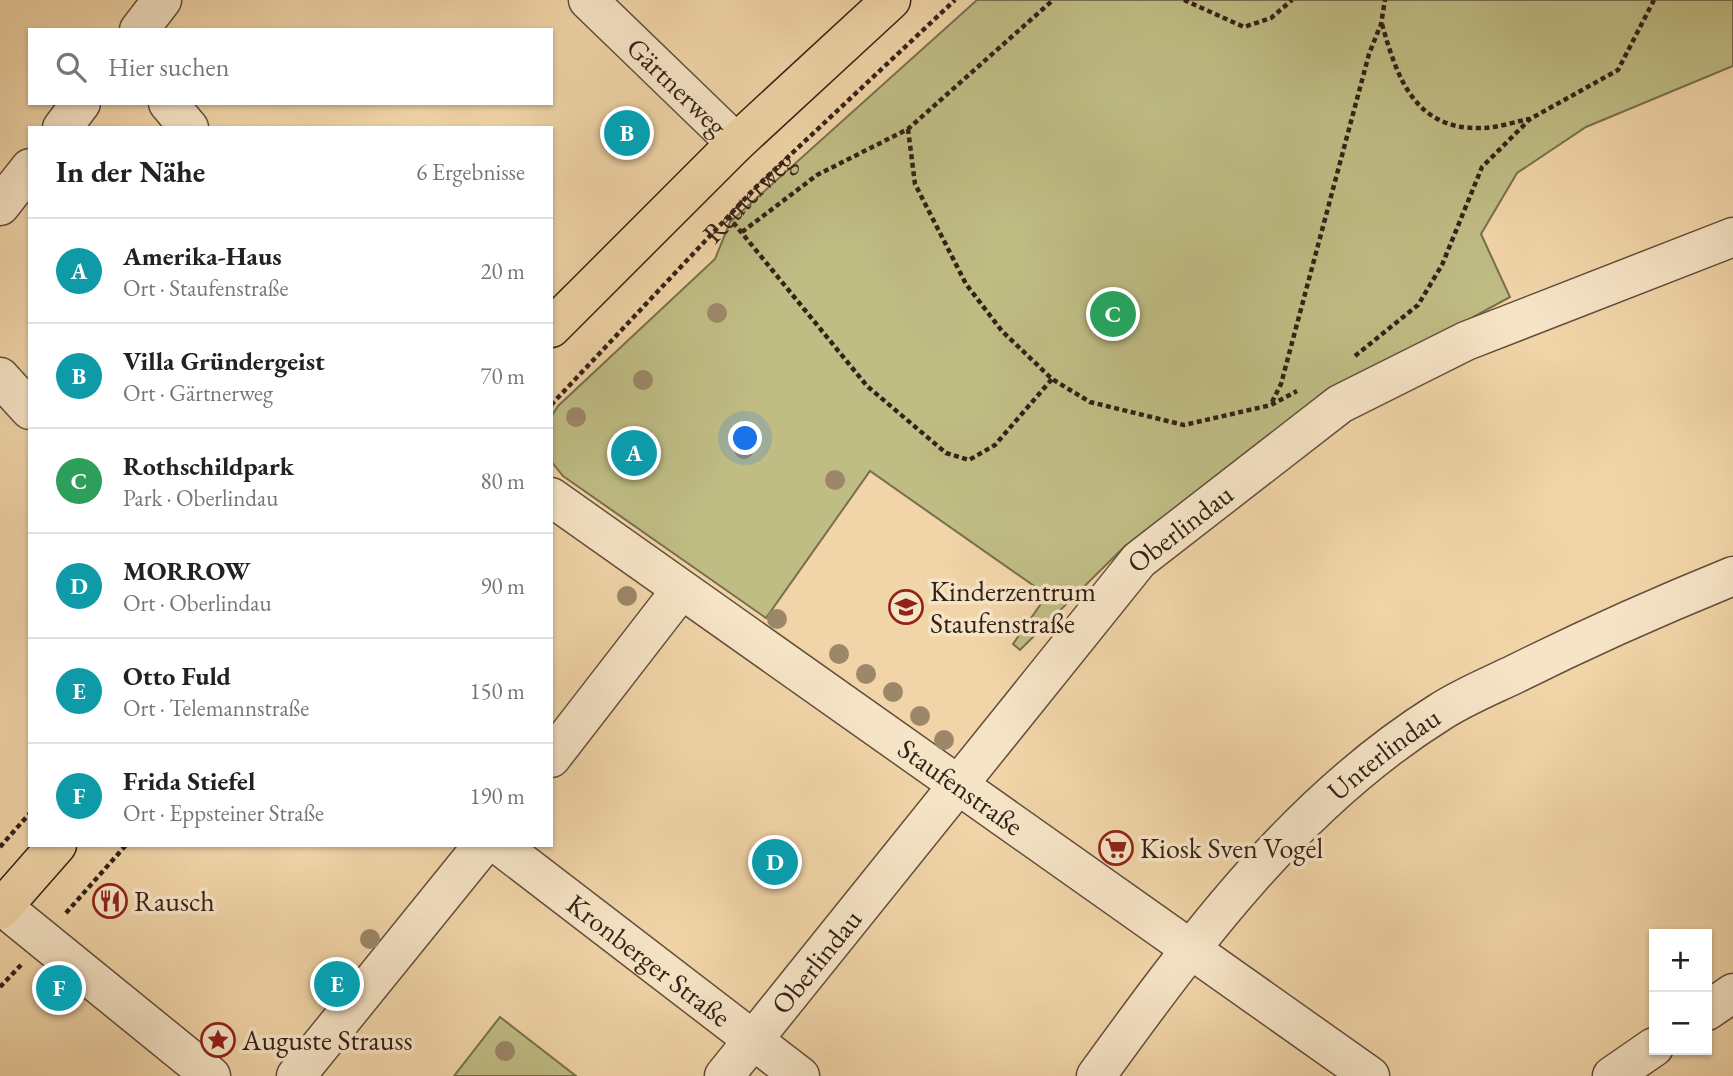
<!DOCTYPE html>
<html lang="de">
<head>
<meta charset="utf-8">
<style>
  :root { --surface:#fff; --page:#f6f6f6; --text:#222; --muted:#767676; --line:#e0e0e0; --accent:#d93025 }
  body { margin:0; font-family:"EB Garamond",serif; background:var(--page); color:var(--text) }
  .controls { position:absolute; right:21px; bottom:21px; display:grid; overflow:hidden; border-radius:0px; box-shadow:0 2px 5px #0004 }
  .controls button { width:63px; height:63px; display:grid; place-items:center; padding:0; border:0; border-bottom:2px solid var(--line); background:var(--surface); color:var(--text); font:35px sans-serif }
  .you { position:absolute; left:746px; top:439px; width:24px; height:24px; margin:-18px; border:5px solid #fff; border-radius:50%; background:#1a73e8; box-shadow:0 0 0 10px #1a73e833 }
  .badge { display:grid; place-items:center; width:46px; height:46px; border-radius:50%; background:var(--accent); color:#fff; font-size:23px; font-weight:700 }
  .pin { position:absolute; translate:-50% -50%; border:4px solid #fff; box-shadow:0 2px 7px #0006 }
  .list { margin:0; padding:0; list-style:none }
  h2 { display:flex; justify-content:space-between; align-items:center; height:91px; margin:0; padding:0 28px; font-size:30px }
  h2 small { font-size:23px; font-weight:400; color:var(--muted) }
  .list li { display:grid; grid-template-columns:46px 1fr auto; gap:21px; align-items:center; box-sizing:border-box; height:105px; padding:0 28px; border-top:2px solid var(--line) }
  .list b { display:block; font-size:26px; white-space:nowrap }
  .list p { margin:0; font-size:23px; white-space:nowrap; color:var(--muted) }
  .list em { font-size:23px; font-style:normal; color:var(--muted) }
  .icon { flex:none; width:38px; height:38px; fill:none; stroke:currentColor; stroke-width:2; stroke-linecap:round; stroke-linejoin:round }
  .map { position:relative; flex:none; width:1733px; height:1076px; overflow:hidden }
  .search { position:absolute; background:var(--surface); box-shadow:0 2px 5px #0004; left:28px; top:28px; width:525px; height:77px; display:flex; align-items:center; gap:18px; box-sizing:border-box; padding:0 24px; border-radius:0px; color:var(--muted); font-size:26px }
  .panel { position:absolute; background:var(--surface); box-shadow:0 2px 5px #0004; left:28px; top:126px; width:525px; height:721px; border-radius:0px }
  .map>svg:first-child { display:block }
  .green { fill:#bfbc84; stroke:#796e4e; stroke-width:2 }
  .lines { fill:none; stroke-linecap:round; stroke-linejoin:round }
  .minor-casing { stroke:#624e3c; stroke-width:41 }
  .major-casing { stroke:#332118; stroke-width:41 }
  .path { stroke:#332118; stroke-width:4.5; stroke-dasharray:5 3.5; stroke-linecap:butt }
  .minor { stroke:#f6e4c6; stroke-width:38 }
  .major { stroke:#f1d5a8; stroke-width:38 }
  .tree { fill:#9c8768 }
  .labels { text-anchor:middle; stroke-width:7; stroke-linejoin:round; paint-order:stroke }
  .street-label { font-size:28px; fill:#332118; stroke:#f6e4c6 }
  .poi-label { font-size:28px; fill:#332118; stroke:#f6e4c6; text-anchor:start }
</style>
</head>
<body>
<div class="map">
<svg width="1733" height="1076" viewBox="0 0 1733 1076">
  <rect width="100%" height="100%" fill="#f1d5a8"/>
  <filter id="stains"><feTurbulence type="fractalNoise" baseFrequency=".00286" numOctaves="4"/><feColorMatrix values="0 0 0 0 .2 0 0 0 0 .09 0 0 0 0 .02 0 0 0 .5 -.17"/></filter>
  <radialGradient id="worn" r=".72"><stop offset=".6" stop-color="#630" stop-opacity="0"/><stop offset="1" stop-color="#630" stop-opacity=".3"/></radialGradient>
  <!-- green -->
  <path class="green" d="M977,0H1733V66L1586,127L1517,173L1481,234L1510,297L1314,404L1124,547L1020,650L1013,644L1047,595L870,471L766,618L563,476L551,461V417L558,406L715,259L730,222Z
    M500,1017L576,1076H454Z"/>
  <g class="lines">
    <!-- minor casing -->
    <g class="minor-casing">
      <g id="minor">
        <path id="s2" d="M588,0L736,143"/>
        <path d="M139,30L162,0"/>
        <path d="M168,103L189,128"/>
        <path d="M62,128L81,103"/>
        <path d="M0,206L30,168"/>
        <path d="M0,377L30,410"/>
        <path id="s3" d="M551,497L1370,1076"/>
        <path d="M551,758L681,590"/>
        <path id="s4" d="M499,845L800,1076"/>
        <path d="M3,907L211,1076"/>
        <path d="M1707,1011L1733,993"/>
        <path d="M296,1076L483,845"/>
        <path id="s5" d="M724,1076L1139,560L1340,404L1466,341L1733,237"/>
        <path id="s6" d="M1096,1076C1194,941 1296,802 1440,712C1463,697 1490,686 1515,674C1587,638 1659,606 1733,576"/>
        <path d="M1612,1076L1654,1047"/>
      </g>
    </g>
    <!-- major casing -->
    <g class="major-casing">
      <path id="major" d="M551,328L736,143L891,0
        M0,910L57,845"/>
    </g>
    <!-- path -->
    <g class="path">
      <path d="M1184,0L1244,27L1271,18L1292,0"/>
      <path d="M1382,24C1397,78 1415,130 1481,128C1497,128 1514,122 1529,119"/>
      <path d="M908,129L915,184L966,284L1002,331L1052,379L1090,402L1184,425L1271,405L1297,391"/>
      <path d="M728,216L867,386L946,453L969,460L995,445L1052,379"/>
      <path d="M742,232L817,175L908,129L1053,0"/>
      <path d="M1355,356L1418,305L1442,265L1482,167L1530,119L1618,70L1654,0"/>
      <path d="M1272,402L1281,384L1369,54L1381,24L1385,0"/>
      <path id="s1" d="M551,405L754,189L955,0"/>
      <path d="M0,847L30,813"/>
      <path d="M66,913L126,845"/>
      <path d="M0,987L21,965"/>
    </g>
    <!-- minor -->
    <use href="#minor" class="minor"/>
    <!-- major -->
    <use href="#major" class="major"/>
  </g>
  <!-- trees -->
  <g class="tree">
    <circle cx="717" cy="313" r="10"/>
    <circle cx="643" cy="380" r="10"/>
    <circle cx="576" cy="417" r="10"/>
    <circle cx="744" cy="449" r="10"/>
    <circle cx="835" cy="480" r="10"/>
    <circle cx="627" cy="596" r="10"/>
    <circle cx="777" cy="619" r="10"/>
    <circle cx="839" cy="654" r="10"/>
    <circle cx="866" cy="674" r="10"/>
    <circle cx="893" cy="692" r="10"/>
    <circle cx="920" cy="716" r="10"/>
    <circle cx="944" cy="740" r="10"/>
    <circle cx="370" cy="939" r="10"/>
    <circle cx="505" cy="1051" r="10"/>
  </g>
  <!-- icons -->
  <defs>
    <g id="school-ring" transform="scale(1.75)"><circle r="9.5" fill="#f6e4c6" stroke="#8f2418" stroke-width="1.5"/><path d="M0-5L7-2L0 1L-7-2ZM-4 1L0 2.5L4 1V4Q0 6-4 4Z" fill="#8f2418"/></g>
    <g id="supermarket-ring" transform="scale(1.75)"><circle r="9.5" fill="#f6e4c6" stroke="#8f2418" stroke-width="1.5"/><path d="M-6-5.5h2.5l.6 2H6L4.5 2H-2.5L-4.4-4H-6ZM-1.5 3.2a1.3 1.3 0 1 0 .1 0ZM3 3.2a1.3 1.3 0 1 0 .1 0Z" fill="#8f2418"/></g>
    <g id="restaurant-ring" transform="scale(1.75)"><circle r="9.5" fill="#f6e4c6" stroke="#8f2418" stroke-width="1.5"/><path d="M-5-6h1v4h1v-4h1v4h1v-4h1v5L-1.5 .5V6h-2V.5L-5-1ZM5-6V6H3V1.5H1.5Q1.5-4 5-6Z" fill="#8f2418"/></g>
    <g id="sight-ring" transform="scale(1.75)"><circle r="9.5" fill="#f6e4c6" stroke="#8f2418" stroke-width="1.5"/><path d="M0-6L1.8-2.2L6-1.7L2.9 1.2L3.7 5.4L0 3.3L-3.7 5.4L-2.9 1.2L-6-1.7L-1.8-2.2Z" fill="#8f2418"/></g>
  </defs>
  <g fill-rule="evenodd">
    <use href="#school-ring" x="906" y="607"/>
    <use href="#supermarket-ring" x="1116" y="848"/>
    <use href="#restaurant-ring" x="110" y="901"/>
    <use href="#sight-ring" x="218" y="1040"/>
  </g>
  <g class="labels">
    <!-- street labels -->
    <g class="street-label">
      <text dy="10" stroke="none"><textPath href="#s2" startOffset="124">Gärtnerweg</textPath></text>
      <text dy="10" stroke="none"><textPath href="#s1" startOffset="287">Reuterweg</textPath></text>
      <text dy="10" stroke="none"><textPath href="#s5" startOffset="714">Oberlindau</textPath></text>
      <text dy="10" stroke="none"><textPath href="#s6" startOffset="434">Unterlindau</textPath></text>
      <text dy="10" stroke="none"><textPath href="#s3" startOffset="502">Staufenstraße</textPath></text>
      <text dy="10" stroke="none"><textPath href="#s4" startOffset="189">Kronberger Straße</textPath></text>
      <text dy="10" stroke="none"><textPath href="#s5" startOffset="147">Oberlindau</textPath></text>
    </g>
    <!-- poi labels -->
    <g class="poi-label">
      <text x="930" y="601">Kinderzentrum<tspan x="930" dy="32">Staufenstraße</tspan></text>
      <text x="1140" y="858">Kiosk Sven Vogel</text>
      <text x="134" y="911">Rausch</text>
      <text x="242" y="1050">Auguste Strauss</text>
    </g>
  </g>
  <rect width="100%" height="100%" filter="url(#stains)"/>
  <rect width="100%" height="100%" fill="url(#worn)"/>
</svg>
<div class="controls">
<button>+</button>
<button>−</button>
</div>
<div class="you"></div>
<div class="pin badge" style="left:634px;top:453px;background:#0f9aa8">A</div>
<div class="pin badge" style="left:627px;top:133px;background:#0f9aa8">B</div>
<div class="pin badge" style="left:1113px;top:314px;background:#2e9e5b">C</div>
<div class="pin badge" style="left:775px;top:862px;background:#0f9aa8">D</div>
<div class="pin badge" style="left:337px;top:984px;background:#0f9aa8">E</div>
<div class="pin badge" style="left:59px;top:988px;background:#0f9aa8">F</div>
<div class="search"><svg class="icon" aria-label="search" viewBox="0 0 24 24"><circle cx="10" cy="10" r="6"/><path d="M15 15l6 6"/></svg>Hier suchen</div>
<section class="panel">
<h2>In der Nähe<small>6 Ergebnisse</small></h2>
<ul class="list">
<li><span class="badge" style="background:#0f9aa8">A</span><div><b>Amerika-Haus</b><p>Ort · Staufenstraße</p></div><em>20 m</em></li>
<li><span class="badge" style="background:#0f9aa8">B</span><div><b>Villa Gründergeist</b><p>Ort · Gärtnerweg</p></div><em>70 m</em></li>
<li><span class="badge" style="background:#2e9e5b">C</span><div><b>Rothschildpark</b><p>Park · Oberlindau</p></div><em>80 m</em></li>
<li><span class="badge" style="background:#0f9aa8">D</span><div><b>MORROW</b><p>Ort · Oberlindau</p></div><em>90 m</em></li>
<li><span class="badge" style="background:#0f9aa8">E</span><div><b>Otto Fuld</b><p>Ort · Telemannstraße</p></div><em>150 m</em></li>
<li><span class="badge" style="background:#0f9aa8">F</span><div><b>Frida Stiefel</b><p>Ort · Eppsteiner Straße</p></div><em>190 m</em></li>
</ul>
</section>
</div>
</body>
</html>
